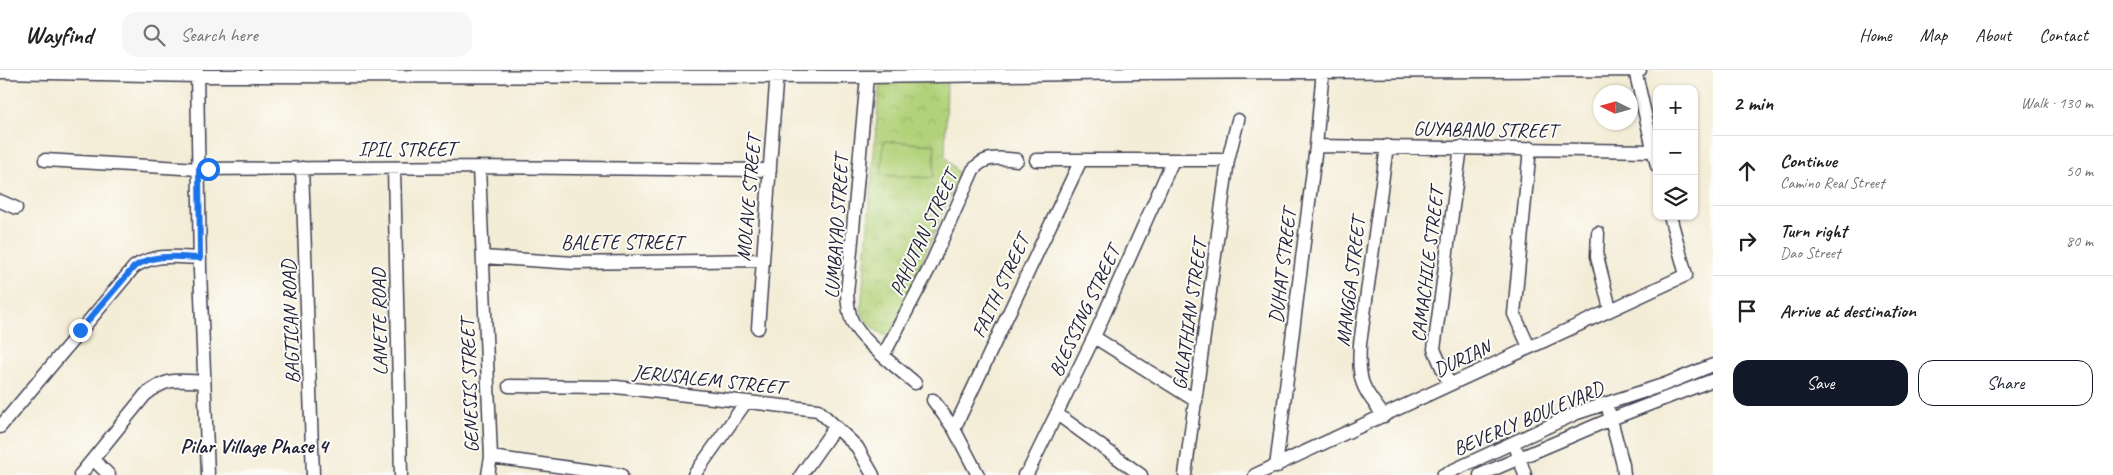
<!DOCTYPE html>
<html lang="en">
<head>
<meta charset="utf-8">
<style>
  :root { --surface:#fff; --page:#f6f6f6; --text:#202124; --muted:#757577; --line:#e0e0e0; --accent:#111827 }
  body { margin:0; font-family:Caveat,sans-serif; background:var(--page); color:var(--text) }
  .controls { position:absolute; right:15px; top:15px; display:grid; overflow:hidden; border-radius:10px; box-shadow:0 1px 4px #0004 }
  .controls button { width:45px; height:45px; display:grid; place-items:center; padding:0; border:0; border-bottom:1px solid var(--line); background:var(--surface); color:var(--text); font:25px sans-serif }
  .compass { position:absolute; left:1593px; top:15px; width:45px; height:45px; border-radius:50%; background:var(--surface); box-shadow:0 1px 4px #0004; rotate:275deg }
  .stop { position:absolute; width:15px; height:15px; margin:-11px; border:4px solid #1a73e8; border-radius:50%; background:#fff }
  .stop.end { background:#1a73e8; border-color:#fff; box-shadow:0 1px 5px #0008 }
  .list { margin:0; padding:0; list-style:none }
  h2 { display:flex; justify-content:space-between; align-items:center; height:65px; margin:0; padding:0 20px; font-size:21px }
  h2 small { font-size:16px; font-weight:400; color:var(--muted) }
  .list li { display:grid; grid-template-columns:32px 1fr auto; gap:15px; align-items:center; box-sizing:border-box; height:70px; padding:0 20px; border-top:1px solid var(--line) }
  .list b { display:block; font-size:19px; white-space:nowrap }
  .list p { margin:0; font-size:16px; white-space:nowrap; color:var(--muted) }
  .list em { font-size:16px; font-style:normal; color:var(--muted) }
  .actions { display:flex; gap:10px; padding:15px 20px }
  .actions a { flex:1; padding:11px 0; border:1px solid var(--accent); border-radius:15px; text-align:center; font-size:18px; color:var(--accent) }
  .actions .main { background:var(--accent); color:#fff }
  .icon { flex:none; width:28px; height:28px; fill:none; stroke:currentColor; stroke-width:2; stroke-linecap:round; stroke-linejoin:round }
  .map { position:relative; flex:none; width:1713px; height:405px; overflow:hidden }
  header { display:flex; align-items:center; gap:30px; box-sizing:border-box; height:70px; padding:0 25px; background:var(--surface); border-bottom:1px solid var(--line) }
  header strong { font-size:24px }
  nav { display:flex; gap:28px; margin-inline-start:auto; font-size:18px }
  .search { width:350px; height:45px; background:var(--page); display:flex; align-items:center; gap:12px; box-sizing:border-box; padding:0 18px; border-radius:15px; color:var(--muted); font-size:19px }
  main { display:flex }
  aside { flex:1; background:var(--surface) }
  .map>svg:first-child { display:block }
  .park { fill:url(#park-crowns); stroke:#6a7a5a }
  .garden { fill:#b2d279; stroke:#6a7a5a }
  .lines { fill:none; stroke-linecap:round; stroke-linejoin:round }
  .minor-casing { stroke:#414052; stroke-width:15 }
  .minor { stroke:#fff; stroke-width:12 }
  .route { stroke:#1a73e8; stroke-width:6 }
  .labels { text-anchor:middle; stroke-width:4; stroke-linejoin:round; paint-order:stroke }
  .street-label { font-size:20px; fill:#22223b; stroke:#fdfcf7 }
  .neighbourhood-label { font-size:21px; font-weight:bold; fill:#22223b; stroke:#fdfcf7 }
</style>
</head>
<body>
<header>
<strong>Wayfind</strong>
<div class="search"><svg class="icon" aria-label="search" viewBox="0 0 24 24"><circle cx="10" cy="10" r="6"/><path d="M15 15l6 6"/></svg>Search here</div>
<nav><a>Home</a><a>Map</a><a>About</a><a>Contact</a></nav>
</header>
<main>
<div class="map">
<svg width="1713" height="405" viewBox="0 0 1713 405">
  <defs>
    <pattern id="park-crowns" width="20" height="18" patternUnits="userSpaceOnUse" patternTransform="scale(1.25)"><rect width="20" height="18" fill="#b2d279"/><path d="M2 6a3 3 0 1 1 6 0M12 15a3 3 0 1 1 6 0" fill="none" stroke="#99b46a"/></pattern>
  </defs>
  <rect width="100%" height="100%" fill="#fdfcf7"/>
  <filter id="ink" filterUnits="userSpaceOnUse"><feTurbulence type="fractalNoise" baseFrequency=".02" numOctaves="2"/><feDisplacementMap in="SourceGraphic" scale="10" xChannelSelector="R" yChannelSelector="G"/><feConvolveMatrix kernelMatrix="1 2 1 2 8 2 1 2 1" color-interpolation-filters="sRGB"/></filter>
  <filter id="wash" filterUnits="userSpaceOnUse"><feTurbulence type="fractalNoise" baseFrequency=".0096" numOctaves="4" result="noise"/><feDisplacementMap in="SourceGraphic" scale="20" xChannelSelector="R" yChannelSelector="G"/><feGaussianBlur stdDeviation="1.12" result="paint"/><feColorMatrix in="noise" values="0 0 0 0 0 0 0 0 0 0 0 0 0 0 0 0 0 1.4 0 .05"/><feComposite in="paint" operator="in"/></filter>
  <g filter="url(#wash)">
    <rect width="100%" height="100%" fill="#f3ecd6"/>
    <!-- park -->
    <path class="park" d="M947,9L945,86L959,104L890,268C876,261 867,256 861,241L880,10Z"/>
    <!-- garden -->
    <path class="garden" d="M884,71L935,75L933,108L881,105Z"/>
  </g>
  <g filter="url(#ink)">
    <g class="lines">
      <!-- minor casing -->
      <g class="minor-casing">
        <path id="minor" d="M197,0L200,200L208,405
          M1635,0L1657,96
          M0,2L198,6L867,7L1138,3L1640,0
          M867,7L847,224C848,234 848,242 852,251C861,271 898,298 915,313
          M1316,76L1653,81
          M45,90L199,99L479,97L770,100
          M1036,90H1228
          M479,97L491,387L488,405
          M302,98L313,405
          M394,99L401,405
          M0,131L16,138
          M1598,163L1597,186L1610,239
          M483,187L574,193L762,190
          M758,258L777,0
          M1094,267L1196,331
          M1529,277L1514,244L1530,78
          M883,286L929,199L973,100C985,85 999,88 1017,90
          M1449,314L1434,279L1461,77
          M509,316L616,317L818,340L857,377L873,405
          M933,330L954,359L978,405
          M1609,342L1623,395L1624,405
          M1057,344L1141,405
          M1384,346C1361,316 1358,312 1360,274L1387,76
          M0,357L134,197C155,183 176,187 200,188
          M954,359L1081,90
          M1517,381L1525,405
          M491,387L621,405
          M93,389L109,405
          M1276,397L1316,76L1323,0
          M80,405L145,325C168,307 175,310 203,312
          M694,405L746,332
          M801,405L835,357
          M1024,405L1028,402L1094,267L1173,90
          M1185,405L1228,90L1238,50
          M1255,405L1686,205L1670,146
          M1443,405L1577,343L1663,315L1713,295
          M1480,405L1611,349L1713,310"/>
      </g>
      <!-- minor -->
      <use href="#minor" class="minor"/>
    </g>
  </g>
  <g class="lines" filter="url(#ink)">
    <!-- route -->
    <path class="route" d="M80,260L134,197C155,183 176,187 200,188L199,99H208"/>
  </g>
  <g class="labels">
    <!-- street labels -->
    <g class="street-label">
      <text transform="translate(1485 59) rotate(1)" y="7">GUYABANO STREET</text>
      <text x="407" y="86">IPIL STREET</text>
      <text transform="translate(748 128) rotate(-85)" y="7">MOLAVE STREET</text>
      <text transform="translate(836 157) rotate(-86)" y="7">LUMBAYAO STREET</text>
      <text transform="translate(923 163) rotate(-65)" y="7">PAHUTAN STREET</text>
      <text x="622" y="179">BALETE STREET</text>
      <text transform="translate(1427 195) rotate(-83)" y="7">CAMACHILE STREET</text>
      <text transform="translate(1282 196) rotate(-83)" y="7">DUHAT STREET</text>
      <text transform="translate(1350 212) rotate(-83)" y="7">MANGGA STREET</text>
      <text transform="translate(1000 216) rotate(-65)" y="7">FAITH STREET</text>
      <text transform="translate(1084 241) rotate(-65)" y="7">BLESSING STREET</text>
      <text transform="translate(1189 245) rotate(-82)" y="7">GALATHIAN STREET</text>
      <text transform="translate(290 252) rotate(-92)" y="7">BAGTICAN ROAD</text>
      <text transform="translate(379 252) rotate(-91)" y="7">LANETE ROAD</text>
      <text transform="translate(1462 288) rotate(-25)" y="7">DURIAN</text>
      <text transform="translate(709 309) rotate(6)" y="7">JERUSALEM STREET</text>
      <text transform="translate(469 316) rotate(-92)" y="7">GENESIS STREET</text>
      <text transform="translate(1528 348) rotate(-23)" y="7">BEVERLY BOULEVARD</text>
    </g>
    <!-- neighbourhood labels -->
    <g class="neighbourhood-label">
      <text x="254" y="383">Pilar Village Phase 4</text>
    </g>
  </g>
</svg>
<div class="controls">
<button>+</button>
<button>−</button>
<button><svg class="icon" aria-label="layers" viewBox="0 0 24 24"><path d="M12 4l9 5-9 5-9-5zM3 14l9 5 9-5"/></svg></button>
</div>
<svg class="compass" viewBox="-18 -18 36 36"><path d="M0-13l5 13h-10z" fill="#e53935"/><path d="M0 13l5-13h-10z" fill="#757577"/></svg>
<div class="stop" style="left:208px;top:99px"></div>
<div class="stop end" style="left:80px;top:260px"></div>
</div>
<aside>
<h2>2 min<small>Walk · 130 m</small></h2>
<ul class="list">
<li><svg class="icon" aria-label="ahead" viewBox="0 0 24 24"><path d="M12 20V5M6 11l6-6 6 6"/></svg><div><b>Continue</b><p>Camino Real Street</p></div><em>50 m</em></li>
<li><svg class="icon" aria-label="right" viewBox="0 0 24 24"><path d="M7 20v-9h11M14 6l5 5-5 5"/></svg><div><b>Turn right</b><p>Dao Street</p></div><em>80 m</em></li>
<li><svg class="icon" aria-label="arrive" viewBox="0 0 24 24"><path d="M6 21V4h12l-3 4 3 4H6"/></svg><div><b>Arrive at destination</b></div></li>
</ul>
<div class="actions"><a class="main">Save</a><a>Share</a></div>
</aside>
</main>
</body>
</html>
